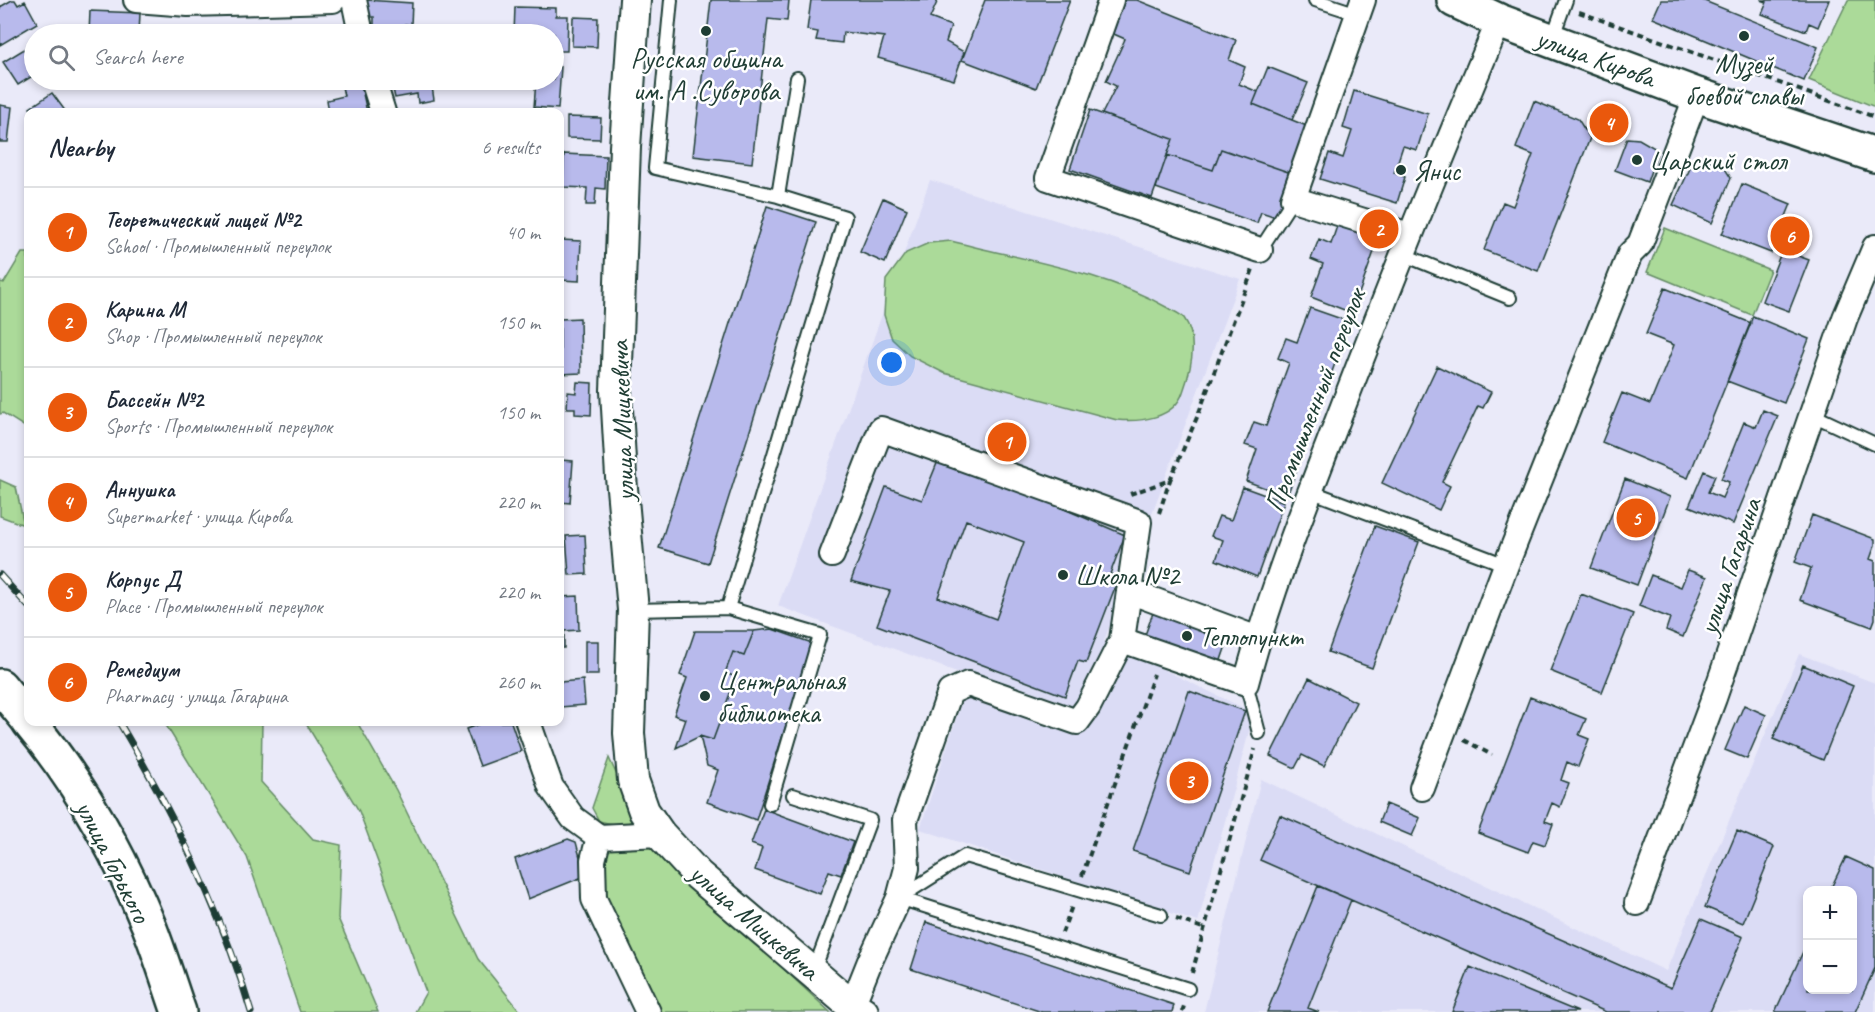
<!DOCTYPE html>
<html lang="en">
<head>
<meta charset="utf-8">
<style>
  :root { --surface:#fff; --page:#f2f2f3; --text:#1f2937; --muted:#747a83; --line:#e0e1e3; --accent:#ea580c }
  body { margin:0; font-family:Caveat,sans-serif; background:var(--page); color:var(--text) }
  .controls { position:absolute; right:18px; bottom:18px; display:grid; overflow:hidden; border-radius:12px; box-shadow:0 3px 9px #0003 }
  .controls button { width:54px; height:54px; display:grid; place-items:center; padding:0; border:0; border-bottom:2px solid var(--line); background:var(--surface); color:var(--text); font:30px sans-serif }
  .you { position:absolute; left:892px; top:363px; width:21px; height:21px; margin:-15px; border:4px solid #fff; border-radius:50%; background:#1a73e8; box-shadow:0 0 0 9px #1a73e833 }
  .badge { display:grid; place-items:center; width:39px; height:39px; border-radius:50%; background:var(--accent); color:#fff; font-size:20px; font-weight:700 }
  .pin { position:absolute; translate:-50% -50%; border:3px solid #fff; box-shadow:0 2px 6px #0006 }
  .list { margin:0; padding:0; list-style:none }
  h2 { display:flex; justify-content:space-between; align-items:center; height:78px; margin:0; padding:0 24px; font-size:26px }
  h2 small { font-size:20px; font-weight:400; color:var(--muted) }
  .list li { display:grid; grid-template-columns:39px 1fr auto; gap:18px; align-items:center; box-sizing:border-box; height:90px; padding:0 24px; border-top:2px solid var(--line) }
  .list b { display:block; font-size:22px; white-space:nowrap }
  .list p { margin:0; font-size:20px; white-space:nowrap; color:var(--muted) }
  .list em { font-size:20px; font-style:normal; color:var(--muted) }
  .icon { flex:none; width:33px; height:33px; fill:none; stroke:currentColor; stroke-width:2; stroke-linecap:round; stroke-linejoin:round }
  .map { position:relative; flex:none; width:1875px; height:1012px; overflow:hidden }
  .search { position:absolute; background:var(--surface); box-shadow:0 3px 9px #0003; left:24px; top:24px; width:540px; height:66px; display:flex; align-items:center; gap:15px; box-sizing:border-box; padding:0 21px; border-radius:33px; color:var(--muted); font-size:22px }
  .panel { position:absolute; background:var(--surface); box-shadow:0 3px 9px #0003; left:24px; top:108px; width:540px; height:618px; border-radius:12px }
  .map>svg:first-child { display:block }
  .built { fill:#dbdcf5; fill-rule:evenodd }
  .green { fill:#abda99; stroke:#658c66; stroke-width:1.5 }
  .building { fill:#b8baec; stroke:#1f3d34; stroke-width:1.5; fill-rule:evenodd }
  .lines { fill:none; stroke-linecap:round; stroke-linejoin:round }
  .service-casing { stroke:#1f3d34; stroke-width:16 }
  .minor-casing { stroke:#1f3d34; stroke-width:28 }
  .tertiary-casing { stroke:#1f3d34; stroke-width:34 }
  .secondary-casing { stroke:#1f3d34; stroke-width:38 }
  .path { stroke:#1f3d34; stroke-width:4; stroke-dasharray:6 4.5; stroke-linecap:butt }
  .service { stroke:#fff; stroke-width:12 }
  .minor { stroke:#fff; stroke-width:24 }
  .tertiary { stroke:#fff; stroke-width:30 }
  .secondary { stroke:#fff; stroke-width:33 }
  .rail-casing { stroke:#1f3d34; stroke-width:7 }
  .rail { stroke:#fff; stroke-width:4.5; stroke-dasharray:14; stroke-linecap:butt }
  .poi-dot { fill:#1f3d34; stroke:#fff; stroke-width:2 }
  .labels { text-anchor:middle; stroke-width:5; stroke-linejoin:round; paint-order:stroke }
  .street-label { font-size:28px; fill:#1f3d34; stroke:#fff }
  .poi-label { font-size:28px; fill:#1f3d34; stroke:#fff; text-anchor:start }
</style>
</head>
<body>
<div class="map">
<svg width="1875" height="1012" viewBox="0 0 1875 1012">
  <rect width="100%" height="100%" fill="#eaeaf9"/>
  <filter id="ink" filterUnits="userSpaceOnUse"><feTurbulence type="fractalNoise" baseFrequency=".0167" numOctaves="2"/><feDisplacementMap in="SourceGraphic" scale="12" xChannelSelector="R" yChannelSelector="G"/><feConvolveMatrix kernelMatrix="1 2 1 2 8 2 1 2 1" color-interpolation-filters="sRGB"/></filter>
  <g filter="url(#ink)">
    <!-- built -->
    <path class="built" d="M930,180L1240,279L1104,641L1254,713L1198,922L920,829L970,677L778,606Z
      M1799,654L1875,683V1012H1204L1261,779L1666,971ZM1808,890H1852V990H1808Z"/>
    <!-- green -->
    <path class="green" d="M1848,0H1875V107L1809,80Z
      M1665,228L1770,270L1752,315L1647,272Z
      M951,241C1023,260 1103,271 1168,308C1173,311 1181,314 1184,318C1199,339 1191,370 1183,392C1174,419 1140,422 1117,420L944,373L910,356L892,339L884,315L886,280L906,253L929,243Z
      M22,253H28V429L3,413L0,414V282L4,283Z
      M0,480L16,487L24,525L0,516Z
      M164,722H262L261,782L313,839L341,845L338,918L378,1012H300L247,857Z
      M305,722H357L396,790L478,959L521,1012H415L426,992L359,811Z
      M609,758L637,819L621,826L599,821L592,808Z
      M649,844L830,1012H653L596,896L598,857L610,849Z"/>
    <!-- building -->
    <path class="building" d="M12,0H15L18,5L25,1L37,23L0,45V7Z
      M366,0L412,3L411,25L405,24L404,34H383V26H374V17H364Z
      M711,0H789L787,21L768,19L752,163L693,156Z
      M811,0H938L930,18L951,26L946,42L964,52L954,80L878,58L884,37L843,32L842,43L816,40L818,32L807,30Z
      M985,0H1070L1036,88L962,60Z
      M1121,0H1137L1236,40L1229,60L1245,67L1239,84L1258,92L1253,104L1309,127L1294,174L1221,149L1213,170L1167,155L1173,139L1102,114L1116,86L1106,81L1125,39L1107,31Z
      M1661,0H1702L1818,47L1804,81L1653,18Z
      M1761,0H1829L1818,27L1809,23L1806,31L1762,14L1767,2Z
      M515,7L556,8V16H568L567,51H554V34H514Z
      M90,11L140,13L139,34H89Z
      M573,17L598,18L597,47L572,46Z
      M215,27V34H190L189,29Z
      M26,48L34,60V75L18,85L3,62Z
      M554,67H561L558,109L534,107L536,80H554Z
      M1268,67L1308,83L1292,120L1253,104Z
      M352,80H360L367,112H329L327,100L344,96L341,82Z
      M391,80H431L434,100L418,103L417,94L395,98Z
      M1354,91L1428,114L1417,150L1403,146L1394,173L1405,177L1397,203L1320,179L1329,153L1343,158L1352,131L1343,128Z
      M52,93L66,112H33L30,108Z
      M1534,101L1578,119L1590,138L1538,271L1484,250L1503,202L1513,206L1533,155L1516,148Z
      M0,105L12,107L8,142H0Z
      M1598,108L1627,118L1620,139L1590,129Z
      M1090,110L1173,139L1152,198L1070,169Z
      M567,117L601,118L600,139L567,138Z
      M1627,138L1639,139L1658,150L1647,182L1615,170Z
      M1221,149L1294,174L1279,218L1261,212L1257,223L1156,188L1167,155L1213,170Z
      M564,154L606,156L605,189L596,188L595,205H586L587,188L563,187Z
      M1707,159L1724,167L1731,178L1712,223L1673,205L1694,160Z
      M1742,184L1791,204L1771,253L1722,234Z
      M883,198L907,209L885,263L860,252Z
      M767,206L816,222L708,563L659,548Z
      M1339,220L1380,235L1352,313L1311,297L1323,264L1311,259L1319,239L1331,244Z
      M560,240L581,241L579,281L560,280Z
      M1782,250L1809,260L1789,311L1762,301Z
      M1665,288L1751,323L1688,478L1602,442L1622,393L1650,404L1664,370L1674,345L1646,334Z
      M1310,308L1350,322L1287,496L1246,481L1257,449L1245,445L1254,422L1266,426L1289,363L1278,358L1286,338L1297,342Z
      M1753,316L1809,339L1784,403L1727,381Z
      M580,318L581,373L560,374V319Z
      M1437,366L1491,392L1483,408L1478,406L1442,482L1450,486L1439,510L1382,483Z
      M577,382L592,383L591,415L575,414V408H567L568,392L576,393Z
      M1763,410L1778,416L1733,524L1689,506L1704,471L1715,476L1708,492L1722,498L1729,482L1721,479L1744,422L1756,427Z
      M940,456L1125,535L1110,574L1119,577L1086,663L1078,661L1065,696L877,625L890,591L851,581L886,487L922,500ZM966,520L1024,542L996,619L938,597Z
      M560,460L573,461L570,503L560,502Z
      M1625,479L1670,497L1637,585L1591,568Z
      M1243,487L1284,502L1257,577L1216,560L1223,540L1211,536L1219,516L1231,520Z
      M1812,515L1875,539V545L1870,559L1875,561V619L1872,627L1800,600L1811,568L1795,562Z
      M1375,526L1419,542L1372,668L1328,652Z
      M585,535L587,574L569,575L566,536Z
      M1688,570L1707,577L1683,637L1666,630L1670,618L1639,606L1651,575L1681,587Z
      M1581,594L1633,614L1602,692L1550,671Z
      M578,596L579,630L564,631V648H560V597Z
      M1154,610L1229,637L1220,663L1145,635Z
      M772,629L812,643L756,820L707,802L718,770L707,766L700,736L713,740L736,677L725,673L733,652L744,656L754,631Z
      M695,631H754L744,656L733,652L725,673L736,677L713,740L700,736L676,748L686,719L674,715L687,678L680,675Z
      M585,641H598V675H585Z
      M1803,665L1853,686L1823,760L1773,739Z
      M1309,678L1356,702L1324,766L1302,755L1295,768L1270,756Z
      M583,680L585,705L560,707V682Z
      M1189,691L1245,711L1190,871L1133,851Z
      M1530,697L1586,719L1579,735L1589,739L1578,767L1567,762L1561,780L1569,783L1560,807L1552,803L1545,821L1553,824L1545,845L1533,841L1528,852L1478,833Z
      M1744,705L1766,715L1747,759L1725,750Z
      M485,722H511L521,751L480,766L466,729Z
      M1386,804L1420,818L1412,836L1379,822Z
      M764,809L853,842L841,875L829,871L820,894L755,870L762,848L751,844Z
      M1280,815L1671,988L1701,919L1743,937L1710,1012H1606L1260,860Z
      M1737,831L1774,847L1743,923L1705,907Z
      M568,839L576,842L585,876L528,899L515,859Z
      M1846,857L1875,870V968L1855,1012H1775L1808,941V990H1852V890H1830Z
      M1318,886L1351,900L1308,1008L1319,1012H1267Z
      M926,922L1174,1005L1172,1012H1042L911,969Z
      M1470,967L1578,1012H1452Z"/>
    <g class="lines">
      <!-- service casing -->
      <g class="service-casing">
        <path id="service" d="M671,0L655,168L778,196L797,78
          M1315,0L1358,14
          M1552,39L1566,0
          M1260,250L1293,199
          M1402,254L1510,298
          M1813,415L1875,444
          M1310,491L1506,565
          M728,608L820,635L770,804
          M633,610L728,608L845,217L778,196
          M1246,683L1259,733
          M793,795L870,820L813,973
          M902,896L965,856L1161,915
          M899,898L1188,989"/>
      </g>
      <!-- minor casing -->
      <g class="minor-casing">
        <path id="minor" d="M136,0L188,4L333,0
          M354,0L361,34
          M1111,0L1048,178L1260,250
          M1363,0L1293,199L1409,235
          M373,80L383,112
          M832,555L881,429L1139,522L1122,640L1246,683C1272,585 1311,490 1347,396C1396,270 1446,145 1499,21
          M1129,591L1258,639
          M528,722L551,787L573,818L599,837
          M1422,788L1506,565L1630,254L1640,244L1697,95
          M1637,903L1714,698L1845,318L1875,247
          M852,1006L870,961L899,898L907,868L905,820L950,692L968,684L1077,722L1088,707L1122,640
          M648,1012L594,899L593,860L599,837L660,834"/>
      </g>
      <!-- tertiary casing -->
      <g class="tertiary-casing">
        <path id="tertiary" d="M635,0L625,147L616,391L621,477L633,610L629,733L633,780L644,811L660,834L698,875L852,1006L863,1012"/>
      </g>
      <!-- secondary casing -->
      <g class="secondary-casing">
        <path id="secondary" d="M1454,0L1499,21L1697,95L1875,155
          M0,686L28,720
          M29,722C79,782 119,853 149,926C160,954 169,983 179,1012"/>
      </g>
      <!-- path -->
      <path class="path" d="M1579,12L1875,117
        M1130,494L1170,480L1198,415L1253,269
        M1159,513L1170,480
        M1464,740L1492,755
        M1082,876L1154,674
        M1176,919L1203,928
        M1062,933L1072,906
        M1192,973L1255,749
        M1182,1012L1185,1003"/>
      <!-- service -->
      <use href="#service" class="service"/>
      <!-- minor -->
      <use href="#minor" class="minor"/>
      <!-- tertiary -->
      <use href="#tertiary" class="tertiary"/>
      <!-- secondary -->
      <use href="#secondary" class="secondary"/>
      <!-- rail casing -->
      <g class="rail-casing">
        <path id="rail" d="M0,575L28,606
          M119,722C173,813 221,909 251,1012"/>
      </g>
      <!-- rail -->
      <use href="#rail" class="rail"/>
    </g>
  </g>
  <!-- markers -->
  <g class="poi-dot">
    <circle cx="706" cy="31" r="6"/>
    <circle cx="1744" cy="36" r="6"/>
    <circle cx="1637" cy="160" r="6"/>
    <circle cx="1401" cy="170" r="6"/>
    <circle cx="1063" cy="575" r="6"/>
    <circle cx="1187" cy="636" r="6"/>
    <circle cx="705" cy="696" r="6"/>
  </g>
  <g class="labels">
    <!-- street labels -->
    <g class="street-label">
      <text transform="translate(1596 57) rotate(20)" y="10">улица Кирова</text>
      <text transform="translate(1314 400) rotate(-69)" y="10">Промышленный переулок</text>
      <text transform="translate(621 421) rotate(-92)" y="10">улица Мицкевича</text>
      <text transform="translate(1729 566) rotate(-71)" y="10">улица Гагарина</text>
      <text transform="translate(114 861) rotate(63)" y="10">улица Горького</text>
      <text transform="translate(755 921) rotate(41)" y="10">улица Мицкевича</text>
    </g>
    <!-- poi labels -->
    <g class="poi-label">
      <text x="706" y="68" text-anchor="middle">Русская община<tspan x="706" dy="32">им. А .Суворова</tspan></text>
      <text x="1744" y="73" text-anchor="middle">Музей<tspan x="1744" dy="32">боевой славы</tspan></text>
      <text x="1649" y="170">Царский стол</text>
      <text x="1413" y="180">Янис</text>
      <text x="1075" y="585">Школа №2</text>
      <text x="1199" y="646">Теплопункт</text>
      <text x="717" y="690">Центральная<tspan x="717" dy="32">библиотека</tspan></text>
    </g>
  </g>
</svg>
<div class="controls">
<button>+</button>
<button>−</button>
</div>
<div class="you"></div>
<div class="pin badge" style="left:1007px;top:442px">1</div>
<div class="pin badge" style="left:1379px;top:229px">2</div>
<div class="pin badge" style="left:1189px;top:781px">3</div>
<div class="pin badge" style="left:1609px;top:123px">4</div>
<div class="pin badge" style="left:1636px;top:518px">5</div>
<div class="pin badge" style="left:1790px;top:236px">6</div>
<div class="search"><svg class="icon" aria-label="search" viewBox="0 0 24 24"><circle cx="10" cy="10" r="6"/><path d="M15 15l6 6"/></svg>Search here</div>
<section class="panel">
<h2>Nearby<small>6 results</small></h2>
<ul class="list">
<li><span class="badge">1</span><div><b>Теоретический лицей №2</b><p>School · Промышленный переулок</p></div><em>40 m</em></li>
<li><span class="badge">2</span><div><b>Карина М</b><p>Shop · Промышленный переулок</p></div><em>150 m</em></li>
<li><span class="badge">3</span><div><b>Бассейн №2</b><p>Sports · Промышленный переулок</p></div><em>150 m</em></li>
<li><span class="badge">4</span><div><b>Аннушка</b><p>Supermarket · улица Кирова</p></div><em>220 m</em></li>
<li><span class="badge">5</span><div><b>Корпус Д</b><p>Place · Промышленный переулок</p></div><em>220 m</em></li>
<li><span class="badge">6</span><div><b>Ремедиум</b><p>Pharmacy · улица Гагарина</p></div><em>260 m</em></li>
</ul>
</section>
</div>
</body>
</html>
